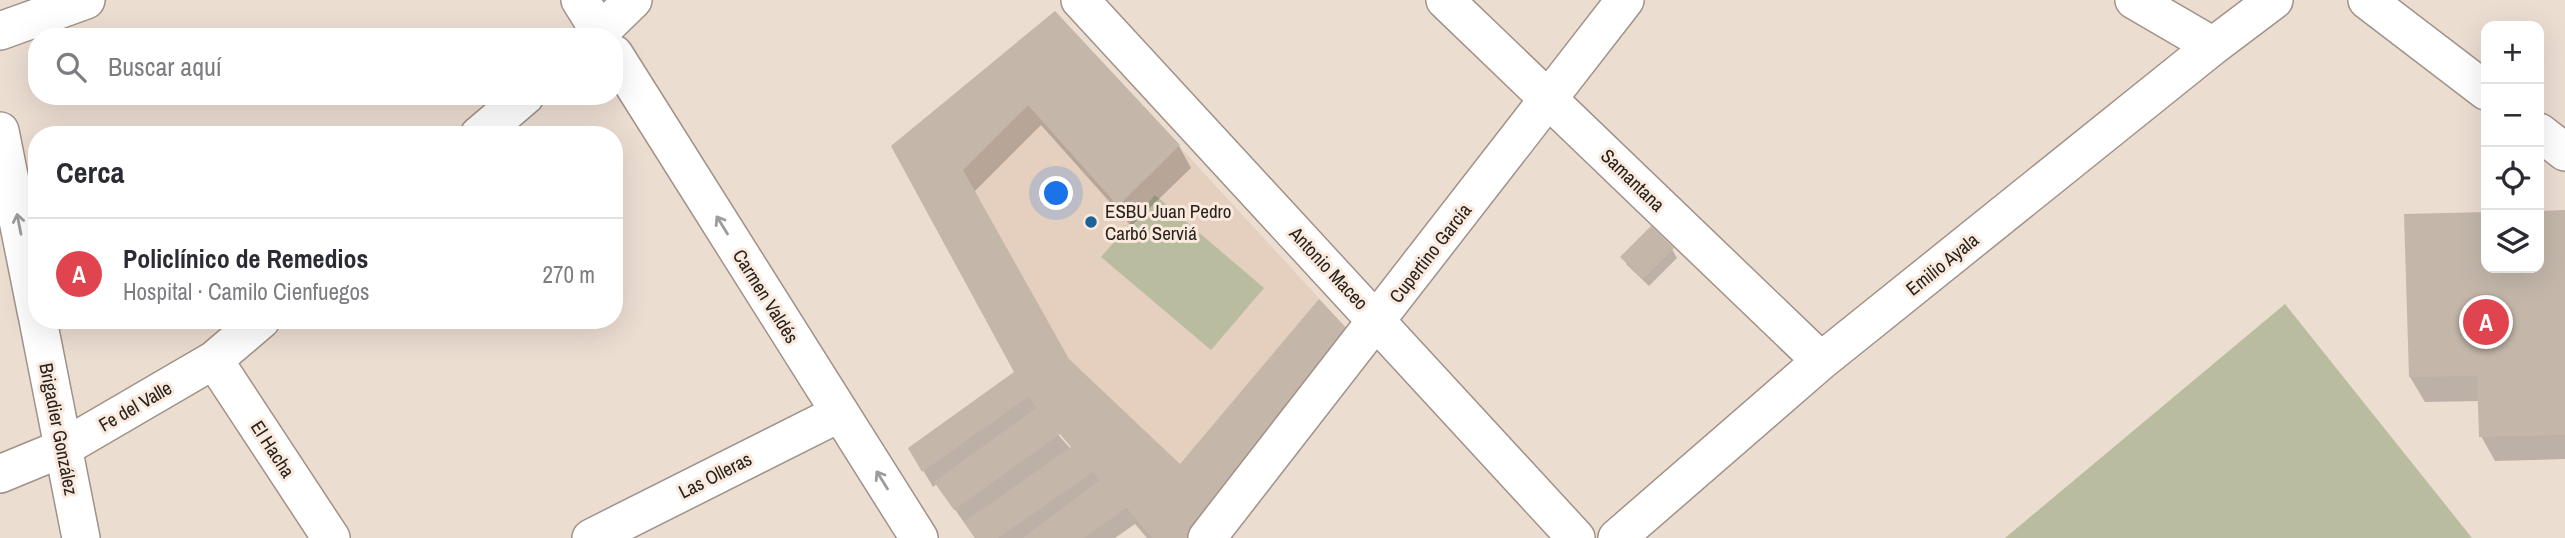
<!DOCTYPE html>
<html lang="es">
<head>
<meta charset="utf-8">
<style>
  :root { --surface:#fff; --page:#f2f2f3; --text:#2b2b33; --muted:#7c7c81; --line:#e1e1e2; --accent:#db2777 }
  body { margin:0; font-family:"Archivo Narrow",sans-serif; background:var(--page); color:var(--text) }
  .controls { position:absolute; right:21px; top:21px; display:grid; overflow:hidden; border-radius:14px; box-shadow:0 7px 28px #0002 }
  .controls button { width:63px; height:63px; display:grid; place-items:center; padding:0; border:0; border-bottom:2px solid var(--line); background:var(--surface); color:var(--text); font:35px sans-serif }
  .you { position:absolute; left:1057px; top:194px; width:24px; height:24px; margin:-18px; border:5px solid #fff; border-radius:50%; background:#1a73e8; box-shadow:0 0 0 10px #1a73e833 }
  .badge { display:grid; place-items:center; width:46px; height:46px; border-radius:50%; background:var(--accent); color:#fff; font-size:23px; font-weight:700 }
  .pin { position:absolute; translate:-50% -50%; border:4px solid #fff; box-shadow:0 2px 7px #0006 }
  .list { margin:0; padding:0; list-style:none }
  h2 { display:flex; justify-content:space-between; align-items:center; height:91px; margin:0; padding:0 28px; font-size:30px }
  h2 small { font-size:23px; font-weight:400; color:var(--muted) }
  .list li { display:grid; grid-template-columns:46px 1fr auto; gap:21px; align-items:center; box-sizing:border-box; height:112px; padding:0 28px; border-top:2px solid var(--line) }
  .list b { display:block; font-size:26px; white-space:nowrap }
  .list p { margin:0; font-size:23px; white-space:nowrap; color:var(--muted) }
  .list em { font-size:23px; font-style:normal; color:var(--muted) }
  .icon { flex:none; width:38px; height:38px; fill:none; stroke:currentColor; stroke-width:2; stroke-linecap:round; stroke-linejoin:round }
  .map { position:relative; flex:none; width:2565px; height:538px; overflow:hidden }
  .search { position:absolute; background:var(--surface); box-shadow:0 7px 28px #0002; left:28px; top:28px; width:595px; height:77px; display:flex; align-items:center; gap:18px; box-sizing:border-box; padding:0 24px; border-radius:28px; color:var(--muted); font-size:26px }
  .panel { position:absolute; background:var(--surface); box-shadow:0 7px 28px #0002; left:28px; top:126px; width:595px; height:203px; border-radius:28px }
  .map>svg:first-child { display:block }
  .built { fill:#e5cfbf }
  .green { fill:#babc9f }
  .shadow { fill:#0003; fill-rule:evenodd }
  .building { fill:#c4b7aa }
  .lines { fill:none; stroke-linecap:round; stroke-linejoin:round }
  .minor-casing { stroke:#a19288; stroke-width:40 }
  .minor { stroke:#fff; stroke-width:37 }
  .oneway { stroke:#9e9c9a }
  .poi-dot { fill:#1d6398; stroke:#faeade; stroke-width:2.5 }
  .labels { text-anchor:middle; stroke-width:6; stroke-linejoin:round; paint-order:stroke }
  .street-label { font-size:19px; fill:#28221e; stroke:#faeade }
  .poi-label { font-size:19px; fill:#28221e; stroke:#faeade; text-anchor:start }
</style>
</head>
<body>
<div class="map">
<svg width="2565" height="538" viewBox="0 0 2565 538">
  <rect width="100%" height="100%" fill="#ecddd1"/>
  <!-- built -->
  <path class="built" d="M1055,11L1350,332L1187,538H1152L1031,402L891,146Z"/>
  <!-- green -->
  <path class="green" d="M1155,195L1264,288L1211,350L1101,257Z
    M2285,304L2472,538H2005Z"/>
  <!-- shadow -->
  <path class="shadow" d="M1055,13L1179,146L1191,168L1131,226L1041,125L974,192L1069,361L1216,538H1147L1135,524L1115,538H975L937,484L933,487L910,448L1021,380L893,146ZM1055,427L1074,448H1070L1053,429Z
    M2539,212H2565V459L2495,461L2481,436L2480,401L2425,402L2410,377L2406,216L2486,214V268H2539Z
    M1672,249L1677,258L1649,286L1627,265L1623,257Z"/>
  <!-- building -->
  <path class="building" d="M1055,11L1180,145L1118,206L1028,105L963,170L1069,359L1180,464L1319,299L1350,332L1187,538H1152L1126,508L1084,538H1023L1100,480L1093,472L998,538H975L964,522L1071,447L1060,434L954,510L934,482L1036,408L1028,397L922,472L908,448L1014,372L891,146Z
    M2565,210V435L2479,437L2477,376L2409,377L2404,214L2486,212V268H2539V211Z
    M1651,226L1674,248L1643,279L1620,257Z"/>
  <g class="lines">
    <!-- minor casing -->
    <g class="minor-casing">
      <path id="minor" d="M580,0L603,37
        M1080,0L1576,538
        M1445,0L1821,361
        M2134,0L2213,46
        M2367,0L2486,91
        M0,31L86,0
        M595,37L633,0
        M614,54L919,538
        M0,131L37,315
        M2539,132L2565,152
        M479,135L525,96
        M38,320L81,538
        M214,360L331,538
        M0,474L63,448L214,360L261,320
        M591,538L840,413
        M1207,538L1625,0
        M1617,538L1821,361L2213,46L2274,0"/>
    </g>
    <!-- minor -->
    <use href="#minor" class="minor"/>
  </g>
  <!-- one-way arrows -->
  <defs><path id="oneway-shaft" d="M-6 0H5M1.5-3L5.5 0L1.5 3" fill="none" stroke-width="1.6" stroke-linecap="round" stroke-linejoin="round" transform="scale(1.75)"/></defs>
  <g class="oneway">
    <use href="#oneway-shaft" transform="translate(19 224) rotate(-101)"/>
    <use href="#oneway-shaft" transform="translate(722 225) rotate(-122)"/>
    <use href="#oneway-shaft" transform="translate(882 480) rotate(-122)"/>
  </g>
  <!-- markers -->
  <circle class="poi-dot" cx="1091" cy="222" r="7"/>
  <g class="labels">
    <!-- street labels -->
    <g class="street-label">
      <text transform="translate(1633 180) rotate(44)" y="7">Samantana</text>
      <text transform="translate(1430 253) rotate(-52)" y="7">Cupertino García</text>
      <text transform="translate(1942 264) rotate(-39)" y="7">Emilio Ayala</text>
      <text transform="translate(1329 268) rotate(47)" y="7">Antonio Maceo</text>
      <text transform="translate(766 296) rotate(58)" y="7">Carmen Valdés</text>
      <text transform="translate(135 406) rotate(-30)" y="7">Fe del Valle</text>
      <text transform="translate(59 429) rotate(79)" y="7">Brigadier González</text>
      <text transform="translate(273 449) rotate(57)" y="7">El Hacha</text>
      <text transform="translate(715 475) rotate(-27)" y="7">Las Olleras</text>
    </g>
    <!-- poi labels -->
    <g class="poi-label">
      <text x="1105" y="218">ESBU Juan Pedro<tspan x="1105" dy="22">Carbó Serviá</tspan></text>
    </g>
  </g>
</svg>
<div class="controls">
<button>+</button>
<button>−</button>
<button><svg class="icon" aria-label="locate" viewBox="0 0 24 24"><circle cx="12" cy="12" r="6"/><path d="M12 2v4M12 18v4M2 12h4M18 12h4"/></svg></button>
<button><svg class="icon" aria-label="layers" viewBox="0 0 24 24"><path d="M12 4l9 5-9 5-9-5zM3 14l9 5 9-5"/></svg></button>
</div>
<div class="you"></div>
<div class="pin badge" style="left:2486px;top:322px;background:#e0444e">A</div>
<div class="search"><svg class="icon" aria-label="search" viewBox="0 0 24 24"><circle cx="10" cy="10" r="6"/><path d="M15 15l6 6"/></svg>Buscar aquí</div>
<section class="panel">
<h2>Cerca<small></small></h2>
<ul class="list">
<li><span class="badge" style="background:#e0444e">A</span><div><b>Policlínico de Remedios</b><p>Hospital · Camilo Cienfuegos</p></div><em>270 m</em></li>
</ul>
</section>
</div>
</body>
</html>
